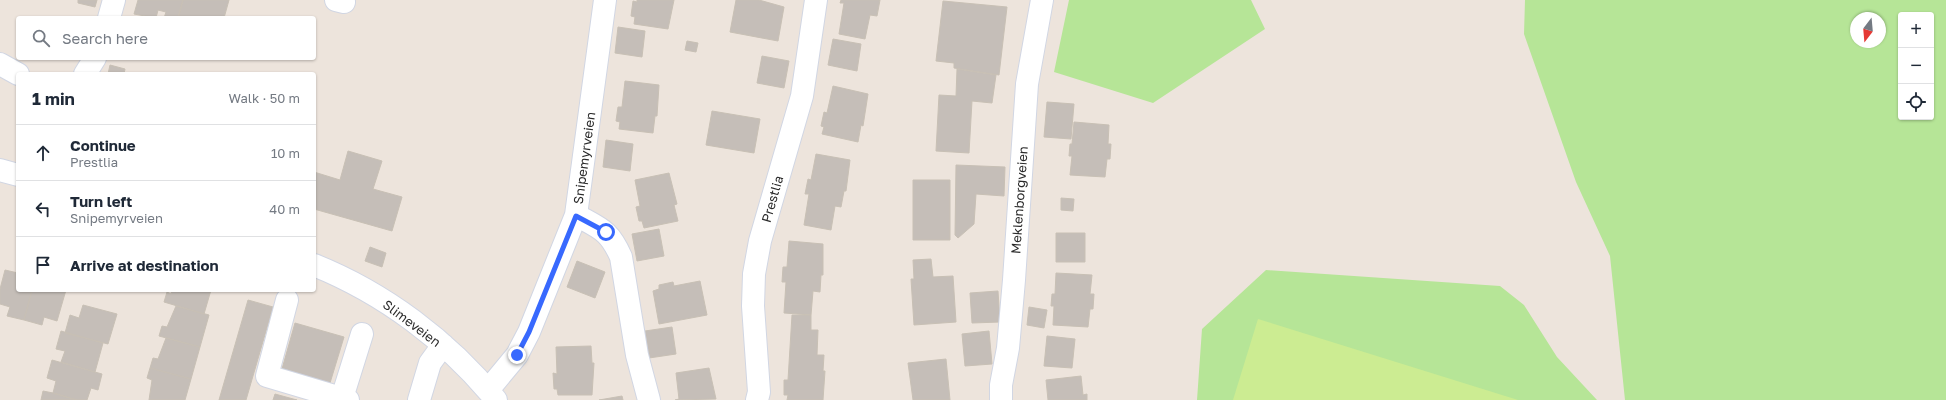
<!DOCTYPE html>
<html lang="en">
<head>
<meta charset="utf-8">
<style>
  :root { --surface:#fff; --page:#f6f6f7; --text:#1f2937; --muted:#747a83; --line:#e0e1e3 }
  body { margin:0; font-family:"Golos Text",sans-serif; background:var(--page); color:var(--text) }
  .controls { position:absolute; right:12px; top:12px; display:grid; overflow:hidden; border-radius:4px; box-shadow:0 1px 3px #0004 }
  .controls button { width:36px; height:36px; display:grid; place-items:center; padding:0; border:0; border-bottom:1px solid var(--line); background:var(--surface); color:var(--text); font:20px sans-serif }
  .compass { position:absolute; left:1850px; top:12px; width:36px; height:36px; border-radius:50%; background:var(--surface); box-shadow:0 1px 3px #0004; rotate:196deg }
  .stop { position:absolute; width:12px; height:12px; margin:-9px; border:3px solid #3869fe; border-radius:50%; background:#fff }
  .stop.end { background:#3869fe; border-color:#fff; box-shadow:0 1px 4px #0008 }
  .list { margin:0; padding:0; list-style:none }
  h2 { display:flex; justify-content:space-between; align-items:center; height:52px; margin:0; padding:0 16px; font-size:17px }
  h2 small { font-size:13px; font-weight:400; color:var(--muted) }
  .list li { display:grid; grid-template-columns:26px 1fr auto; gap:12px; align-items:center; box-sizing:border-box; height:56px; padding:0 16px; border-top:1px solid var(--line) }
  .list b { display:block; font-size:15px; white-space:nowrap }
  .list p { margin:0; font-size:13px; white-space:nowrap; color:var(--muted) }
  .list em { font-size:13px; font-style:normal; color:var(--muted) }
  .icon { flex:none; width:22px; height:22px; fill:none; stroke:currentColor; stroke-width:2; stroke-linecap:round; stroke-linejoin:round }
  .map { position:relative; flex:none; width:1946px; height:400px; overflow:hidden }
  .search { position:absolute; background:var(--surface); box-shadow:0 1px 3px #0004; left:16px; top:16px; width:300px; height:44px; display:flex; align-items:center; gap:10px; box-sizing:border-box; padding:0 14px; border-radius:4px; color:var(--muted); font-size:15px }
  .panel { position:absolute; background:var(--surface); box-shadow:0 1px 3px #0004; left:16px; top:72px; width:300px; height:220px; border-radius:4px }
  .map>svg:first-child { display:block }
  .green { fill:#b6e597; fill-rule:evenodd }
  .pitch { fill:#ccec92 }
  .building { fill:#c5beb8; stroke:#c8c0b5 }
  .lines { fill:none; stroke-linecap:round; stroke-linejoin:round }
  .minor-casing { stroke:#d1d6e3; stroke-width:24 }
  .minor { stroke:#fff; stroke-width:22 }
  .route { stroke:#3869fe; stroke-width:5 }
  .labels { text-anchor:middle; stroke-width:3.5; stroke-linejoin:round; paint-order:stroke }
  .street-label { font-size:13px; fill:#2a2a2a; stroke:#fff }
</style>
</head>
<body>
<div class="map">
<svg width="1946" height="400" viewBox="0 0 1946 400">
  <rect width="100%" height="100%" fill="#ede4dc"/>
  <!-- green -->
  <path class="green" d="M1069,0H1251L1265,29L1153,103L1054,72Z
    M1525,0H1946V400H1625L1610,256L1576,182L1524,34ZM1901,15H1931V117H1901ZM1856,18H1880V42H1856Z
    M1266,270L1500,286L1524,305L1557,357L1597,400H1197L1202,329Z"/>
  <!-- pitch -->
  <path class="pitch" d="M1258,319L1518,400H1233Z"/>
  <!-- building -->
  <path class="building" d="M78,0H97L95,7L78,3Z
    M138,0H183L178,18H164L166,12L158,10L156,18L134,14Z
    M183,0H229L224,18H178Z
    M637,0H674L668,29L634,24L635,17L631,16L633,1L637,2Z
    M736,0H759L784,7L778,41L730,32Z
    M841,0H880L877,16L870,15L865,39L839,34L844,3H840Z
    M943,1L1007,7L999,75L954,68V63L936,61Z
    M618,27L645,31L642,57L615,53Z
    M833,39L861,44L857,71L828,65Z
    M687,41L698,43L696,52L685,50Z
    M762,56L789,61L784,88L757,83Z
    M110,65L125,69L124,74H108Z
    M957,69L996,75L992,103L972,101L969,153L936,151L939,95L956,96Z
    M625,81L659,85L657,116H655L653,133L619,129L620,122L616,121L618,107H622Z
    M833,86L868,94L863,126L861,125L858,142L822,134L824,127L821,126L824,112L827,113Z
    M1047,102L1074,104L1071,139L1044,137Z
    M712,111L760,119L754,153L706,145Z
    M1074,122L1109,125L1108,144H1111L1110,159H1107L1105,177L1070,175L1072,156H1069L1070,144H1072Z
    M606,140L633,144L630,171L603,167Z
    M348,151L382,161L373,189L402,197L392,231L314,209V172L340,180Z
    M816,154L850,160L846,191H844L841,207L835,206L831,230L804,225L809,194H805L808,179L811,180Z
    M956,165L1005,167L1004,196L976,194L974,224L958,238L955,235Z
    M669,173L677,204L674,205L678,221L644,228L642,221H639L636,207L640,206L635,180Z
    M913,180H950V240H913Z
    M1061,198L1074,199L1073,211L1061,210Z
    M659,229L664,256L637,261L632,234Z
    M1056,233H1085V262H1056Z
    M789,241L823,244V275H821L820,292L813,291L811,315L784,313L786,282H782L783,267H787Z
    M370,247L386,253L382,267L365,261Z
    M931,259L933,277L953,276L956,322L914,325L911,279H914L913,260Z
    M577,261L605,272L595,298L567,287Z
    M5,270L18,273V290H32L24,320L7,316L10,307L0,304V289Z
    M1056,273L1092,275L1090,294H1094L1093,309H1090L1088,327L1053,325L1054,306H1051L1052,294H1055Z
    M700,281L707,315L659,324L653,291L659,289V285L673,282L674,286Z
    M32,290H66L57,321L44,317L42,325L24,320Z
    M172,290H211L204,314L164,302L167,292L171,294Z
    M998,291L1000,322L972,323L970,293Z
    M248,300L273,307L246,400H219Z
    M83,305L117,314L108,344L65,333L70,315L79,318Z
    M176,306L209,315L200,347L159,336L162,326L167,327Z
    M1029,307L1047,310L1044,328L1027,325Z
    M792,315H811V330H818L817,355H824L823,371H825L823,400H787L788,395H784V380H788Z
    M295,323L344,337L330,383L282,369Z
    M672,327L676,354L649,358L645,331Z
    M61,331L103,343L95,372L61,362L65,351L56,349Z
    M989,331L992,364L965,366L962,334Z
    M1047,336L1075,339L1072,368L1044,366Z
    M166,338L200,347L191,379L150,368L153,358L158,359Z
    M591,346L592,363H594L592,395H558L557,389H554L553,373L557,374L556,347Z
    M946,359L950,400H913L908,363Z
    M52,360L102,374L98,390L91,388L87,400H77L53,393L56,381L47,378Z
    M150,368L191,379L185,400H149L152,380L147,378Z
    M709,368L716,399L675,400L679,399L676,373Z
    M1081,376L1083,395L1087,394V400H1048L1046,380Z
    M43,391L53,393L77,400H41Z
    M275,394L297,400H273Z
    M622,396L623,400H599Z"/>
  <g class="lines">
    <!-- minor casing -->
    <g class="minor-casing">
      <path id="minor" d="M336,0L344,2
        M109,18L114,0
        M0,64L18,74
        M85,74L95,58
        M0,170L18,175
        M576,215C601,229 609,230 621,257L637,355L649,400
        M314,265C384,293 448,341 496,400
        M287,300L267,376L348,400
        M488,390L517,355L529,332L576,215L605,0
        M342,398L362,334
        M419,400L430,363L443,345
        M757,400L759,392L753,306L754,274L760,241L802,96L816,0
        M1001,400V385L1008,348L1014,280L1027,84L1042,0"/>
    </g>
    <!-- minor -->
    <use href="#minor" class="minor"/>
  </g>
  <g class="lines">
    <!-- route -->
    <path class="route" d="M517,355L529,332L576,216L606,232"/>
  </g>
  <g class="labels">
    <!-- street labels -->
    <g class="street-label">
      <text transform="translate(584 158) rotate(-82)" y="5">Snipemyrveien</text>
      <text transform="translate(772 199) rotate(-74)" y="5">Prestlia</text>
      <text transform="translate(1019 200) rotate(-86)" y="5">Meklenborgveien</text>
      <text transform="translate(412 323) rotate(37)" y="5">Slimeveien</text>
    </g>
  </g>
</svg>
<div class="controls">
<button>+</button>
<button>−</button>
<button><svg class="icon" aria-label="locate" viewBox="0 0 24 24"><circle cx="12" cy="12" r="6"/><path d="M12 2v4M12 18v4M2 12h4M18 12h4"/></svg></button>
</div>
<svg class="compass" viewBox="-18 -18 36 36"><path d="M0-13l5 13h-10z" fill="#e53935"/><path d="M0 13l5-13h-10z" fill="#747a83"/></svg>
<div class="stop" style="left:606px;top:232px"></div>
<div class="stop end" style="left:517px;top:355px"></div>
<div class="search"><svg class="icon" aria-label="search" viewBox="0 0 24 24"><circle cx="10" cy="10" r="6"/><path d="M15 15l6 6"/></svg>Search here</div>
<section class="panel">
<h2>1 min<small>Walk · 50 m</small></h2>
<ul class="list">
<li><svg class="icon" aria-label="ahead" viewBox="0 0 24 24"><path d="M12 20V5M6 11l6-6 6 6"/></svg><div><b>Continue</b><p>Prestlia</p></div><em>10 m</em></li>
<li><svg class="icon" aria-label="left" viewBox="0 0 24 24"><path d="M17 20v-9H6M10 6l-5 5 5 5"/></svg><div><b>Turn left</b><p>Snipemyrveien</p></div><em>40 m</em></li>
<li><svg class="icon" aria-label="arrive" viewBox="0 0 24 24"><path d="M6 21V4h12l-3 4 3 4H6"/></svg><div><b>Arrive at destination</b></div></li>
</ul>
</section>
</div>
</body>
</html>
